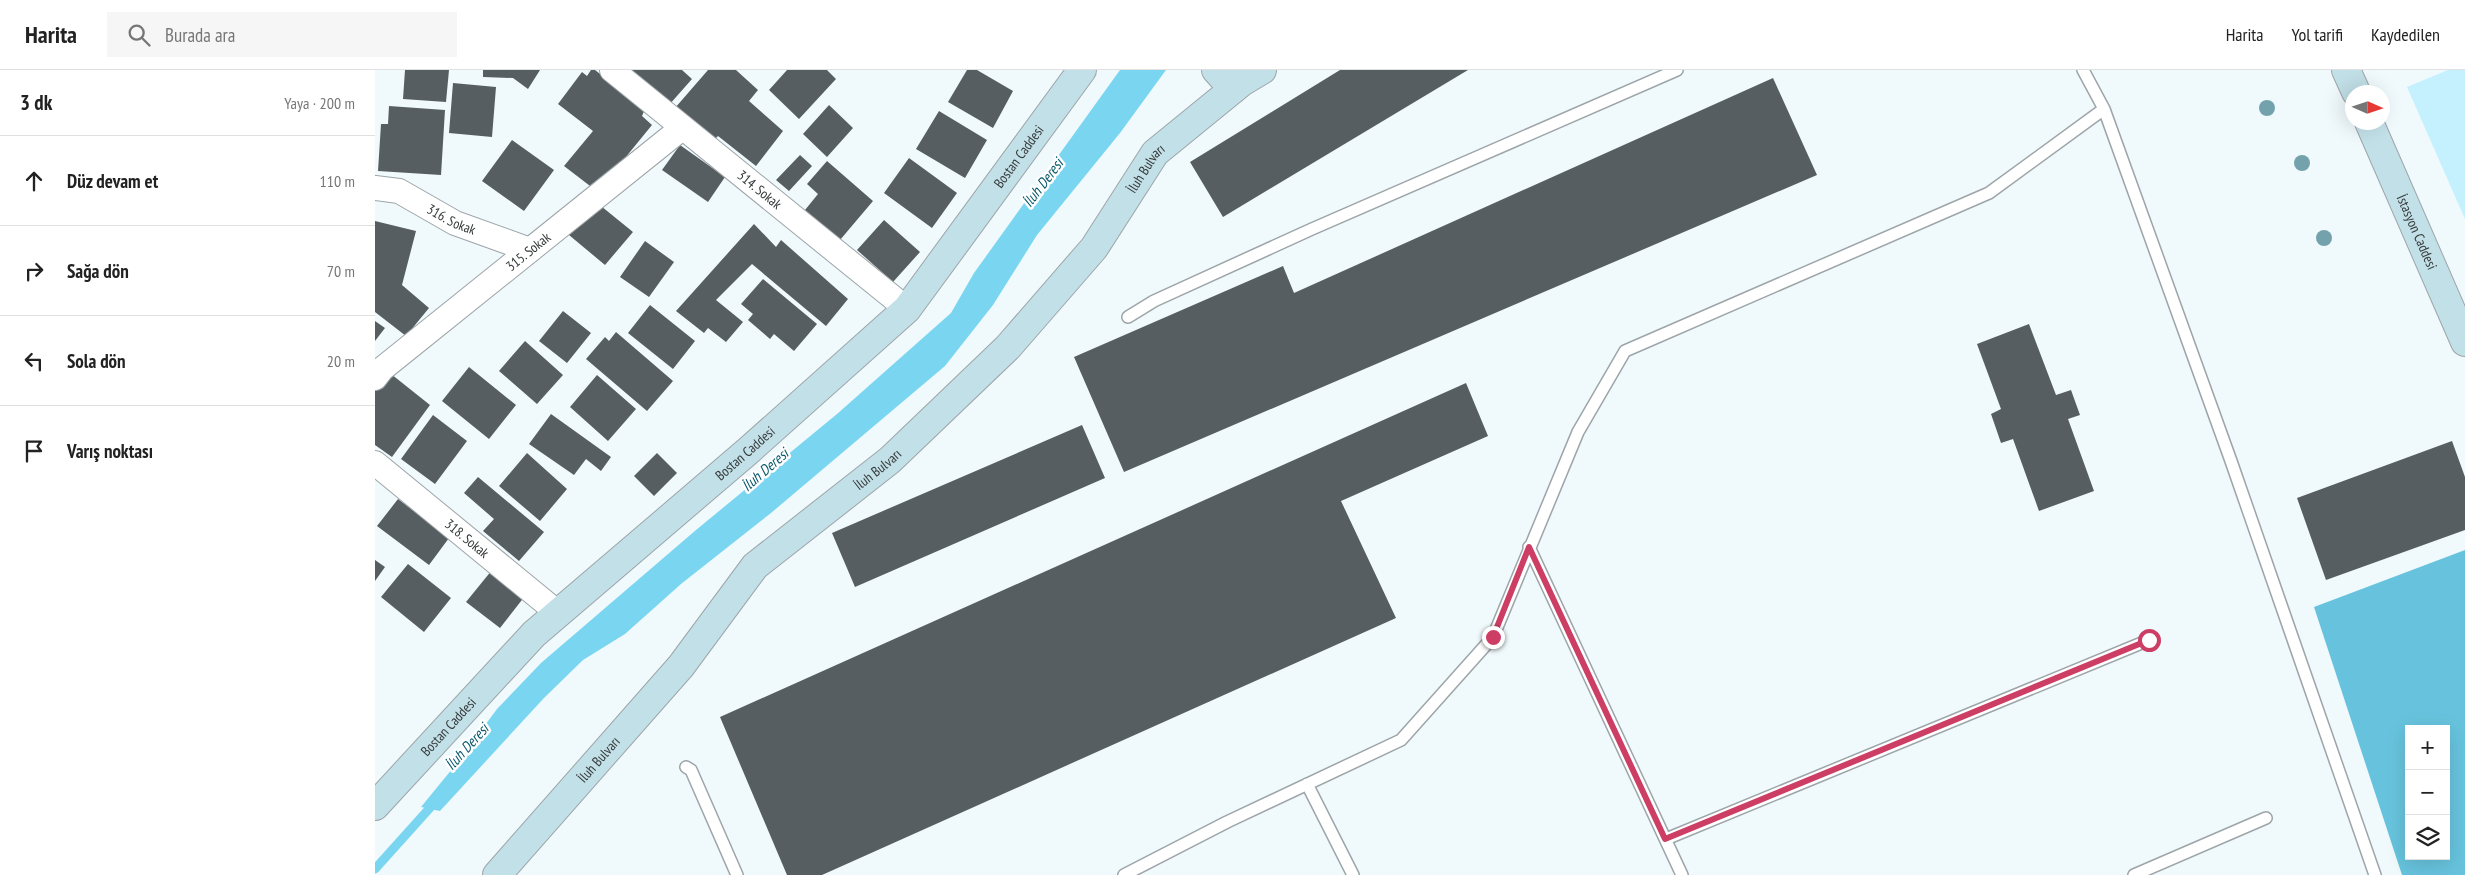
<!DOCTYPE html>
<html lang="tr">
<head>
<meta charset="utf-8">
<style>
  :root { --surface:#fff; --page:#f6f6f6; --text:#222; --muted:#767676; --line:#e0e0e0 }
  body { margin:0; font-family:"PT Sans Narrow",sans-serif; background:var(--page); color:var(--text) }
  .controls { position:absolute; right:15px; bottom:15px; display:grid; overflow:hidden; border-radius:0px; box-shadow:0 5px 20px #0002 }
  .controls button { width:45px; height:45px; display:grid; place-items:center; padding:0; border:0; border-bottom:1px solid var(--line); background:var(--surface); color:var(--text); font:25px sans-serif }
  .compass { position:absolute; left:1970px; top:15px; width:45px; height:45px; border-radius:50%; background:var(--surface); box-shadow:0 5px 20px #0002; rotate:93deg }
  .stop { position:absolute; width:15px; height:15px; margin:-11px; border:4px solid #cd3e65; border-radius:50%; background:#fff }
  .stop.end { background:#cd3e65; border-color:#fff; box-shadow:0 1px 5px #0008 }
  .list { margin:0; padding:0; list-style:none }
  h2 { display:flex; justify-content:space-between; align-items:center; height:65px; margin:0; padding:0 20px; font-size:21px }
  h2 small { font-size:16px; font-weight:400; color:var(--muted) }
  .list li { display:grid; grid-template-columns:32px 1fr auto; gap:15px; align-items:center; box-sizing:border-box; height:90px; padding:0 20px; border-top:1px solid var(--line) }
  .list b { display:block; font-size:19px; white-space:nowrap }
  .list em { font-size:16px; font-style:normal; color:var(--muted) }
  .icon { flex:none; width:28px; height:28px; fill:none; stroke:currentColor; stroke-width:2; stroke-linecap:round; stroke-linejoin:round }
  .map { position:relative; flex:none; width:2090px; height:805px; overflow:hidden }
  header { display:flex; align-items:center; gap:30px; box-sizing:border-box; height:70px; padding:0 25px; background:var(--surface); border-bottom:1px solid var(--line) }
  header strong { font-size:24px }
  nav { display:flex; gap:28px; margin-inline-start:auto; font-size:18px }
  .search { width:350px; height:45px; background:var(--page); display:flex; align-items:center; gap:12px; box-sizing:border-box; padding:0 18px; border-radius:0px; color:var(--muted); font-size:19px }
  main { display:flex }
  aside { flex:1; background:var(--surface) }
  .map>svg:first-child { display:block }
  .green { fill:#c5f0fe }
  .forest { fill:#67c3dd; fill-rule:evenodd }
  .water { fill:#7ad6f0 }
  .lines { fill:none; stroke-linecap:round; stroke-linejoin:round }
  .stream { stroke:#7ad6f0; stroke-width:9 }
  .building { fill:#575e61 }
  .lane-casing { stroke:#9da5a8; stroke-width:14 }
  .street-casing { stroke:#9da5a8; stroke-width:26 }
  .secondary-casing { stroke:#9da5a8; stroke-width:30 }
  .lane { stroke:#fff; stroke-width:11 }
  .street { stroke:#fff; stroke-width:24 }
  .secondary { stroke:#c2e0e8; stroke-width:28 }
  .tree { fill:#73a2ad }
  .route { stroke:#cd3e65; stroke-width:6 }
  .labels { text-anchor:middle; stroke-width:5; stroke-linejoin:round; paint-order:stroke }
  .street-label { font-size:14px; fill:#36393a; stroke:#fff }
  .water-label { font-size:15px; font-style:italic; fill:#095a6c; stroke:#fff }
</style>
</head>
<body>
<header>
<strong>Harita</strong>
<div class="search"><svg class="icon" aria-label="search" viewBox="0 0 24 24"><circle cx="10" cy="10" r="6"/><path d="M15 15l6 6"/></svg>Burada ara</div>
<nav><a>Harita</a><a>Yol tarifi</a><a>Kaydedilen</a></nav>
</header>
<main>
<aside>
<h2>3 dk<small>Yaya · 200 m</small></h2>
<ul class="list">
<li><svg class="icon" aria-label="ahead" viewBox="0 0 24 24"><path d="M12 20V5M6 11l6-6 6 6"/></svg><div><b>Düz devam et</b></div><em>110 m</em></li>
<li><svg class="icon" aria-label="right" viewBox="0 0 24 24"><path d="M7 20v-9h11M14 6l5 5-5 5"/></svg><div><b>Sağa dön</b></div><em>70 m</em></li>
<li><svg class="icon" aria-label="left" viewBox="0 0 24 24"><path d="M17 20v-9H6M10 6l-5 5 5 5"/></svg><div><b>Sola dön</b></div><em>20 m</em></li>
<li><svg class="icon" aria-label="arrive" viewBox="0 0 24 24"><path d="M6 21V4h12l-3 4 3 4H6"/></svg><div><b>Varış noktası</b></div></li>
</ul>
</aside>
<div class="map">
<svg width="2090" height="805" viewBox="0 0 2090 805">
  <rect width="100%" height="100%" fill="#f0f9fc"/>
  <!-- green -->
  <path class="green" d="M2073,0H2090V149L2032,17Z"/>
  <!-- forest -->
  <path class="forest" d="M2090,480V805H2027L1939,537ZM2034,659H2071V786H2034Z"/>
  <!-- water -->
  <path class="water" d="M745,0H791L745,63L662,165L618,235L570,296L396,443L306,514L250,564L208,590L169,628L65,741L46,737L82,693L122,639L166,593L321,460L462,344L576,243L599,203Z"/>
  <g class="lines">
    <!-- stream -->
    <path class="stream" d="M0,799L62,730"/>
  </g>
  <!-- building -->
  <path class="building" d="M30,0H74L71,32L28,29Z
    M108,0H165L153,19L138,8L108,7Z
    M216,0H220L270,39L267,46L277,55L250,88L219,119L189,96L218,61L183,34L207,2L212,6Z
    M256,0H307L317,9L294,35Z
    M333,0H361L383,20L374,31L408,61L381,96L343,66L338,71L300,38Z
    M412,0H452L461,9L424,49L394,20Z
    M592,0H602L638,21L618,58L573,32Z
    M965,0H1093L848,147L815,92Z
    M1398,8L1442,105L749,402L699,287L908,196L919,223Z
    M78,13L121,17L117,67L74,63Z
    M454,35L478,58L452,87L428,64Z
    M14,36L70,40L66,105L3,101L6,54H13Z
    M564,41L612,70L590,108L541,79Z
    M137,70L179,100L149,141L107,111Z
    M305,75L350,107L333,132L287,100Z
    M425,85L437,96L414,121L401,110Z
    M534,88L582,123L557,158L509,123Z
    M452,91L498,131L465,170L430,140L443,124L432,114Z
    M221,132L258,162L230,195L194,165Z
    M509,150L545,182L518,212L482,180Z
    M0,151L41,161L27,215L54,238L31,266L0,242Z
    M379,154L401,177L406,170L473,229L451,256L377,194L341,230L368,252L351,272L333,258L329,263L301,241Z
    M270,171L299,192L274,227L245,207Z
    M388,209L442,254L419,281L399,264L395,269L373,250L378,244L366,234Z
    M275,235L320,271L298,299L253,263Z
    M188,241L216,263L192,293L164,271Z
    M0,251L10,258L0,271Z
    M1654,254L1681,325L1696,320L1705,345L1693,349L1719,421L1664,441L1638,369L1626,373L1616,344L1626,339L1602,274Z
    M241,262L298,311L272,341L211,289L230,267L234,271Z
    M150,271L188,305L162,334L124,301Z
    M94,297L141,335L114,369L67,331Z
    M11,300L55,335L17,387L0,375V315Z
    M222,305L261,339L233,371L195,337Z
    M1091,313L1113,366L966,431L1021,548L447,805H412L345,647Z
    M176,344L236,387L226,401L211,389L199,405L154,374Z
    M58,345L92,371L60,414L26,389Z
    M707,355L730,408L480,517L457,463Z
    M2077,371L2090,407V460L1951,510L1922,428Z
    M152,383L192,419L165,451L124,416Z
    M282,383L302,403L279,426L259,406Z
    M103,407L169,462L144,491L108,461L119,449L89,423Z
    M23,429L74,468L54,495L2,456Z
    M0,490L10,497L0,511Z
    M33,494L76,528L49,562L6,527Z
    M117,500L150,526L125,558L91,532Z"/>
  <g class="lines">
    <!-- lane casing -->
    <g class="lane-casing">
      <path id="lane" d="M1708,0L1729,39L1856,391L2000,805
        M753,247L779,231L937,159L1302,0
        M1154,477L1307,805
        M311,697L316,700L362,805
        M932,714L978,805
        M1291,769L1774,570
        M749,805L852,752L1026,670L1118,567L1203,362L1250,281L1614,123L1729,39
        M1759,805L1891,748"/>
    </g>
    <!-- street casing -->
    <g class="street-casing">
      <g id="street">
        <path id="s1" d="M237,0L532,239"/>
        <path id="s2" d="M0,118L24,121L80,153L155,180"/>
        <path id="s3" d="M0,308L7,299L307,58"/>
        <path id="s4" d="M0,393L183,543"/>
      </g>
    </g>
    <!-- secondary casing -->
    <g class="secondary-casing">
      <g id="secondary">
        <path d="M841,0L858,19"/>
        <path d="M1971,0L1981,22"/>
        <path id="s5" d="M1994,52L2090,272"/>
        <path id="s6" d="M0,736L159,564L373,381L532,239L707,0"/>
        <path id="s7" d="M122,805L306,596L380,496L515,390L633,277L719,178L780,83L867,12L887,0"/>
      </g>
    </g>
    <!-- lane -->
    <use href="#lane" class="lane"/>
    <!-- street -->
    <use href="#street" class="street"/>
    <!-- secondary -->
    <use href="#secondary" class="secondary"/>
  </g>
  <!-- trees -->
  <g class="tree">
    <circle cx="1892" cy="38" r="8"/>
    <circle cx="1927" cy="93" r="8"/>
    <circle cx="1949" cy="168" r="8"/>
  </g>
  <g class="lines">
    <!-- route -->
    <path class="route" d="M1118,567L1154,477L1290,769L1774,570"/>
  </g>
  <g class="labels">
    <!-- street labels -->
    <g class="street-label">
      <text dy="5" stroke="none"><textPath href="#s6" startOffset="918">Bostan Caddesi</textPath></text>
      <text dy="5" stroke="none"><textPath href="#s7" startOffset="964">İluh Bulvarı</textPath></text>
      <text dy="5" stroke="none"><textPath href="#s1" startOffset="190">314. Sokak</textPath></text>
      <text dy="5" stroke="none"><textPath href="#s2" startOffset="84">316. Sokak</textPath></text>
      <text dy="5" stroke="none"><textPath href="#s5" startOffset="120">İstasyon Caddesi</textPath></text>
      <text dy="5" stroke="none"><textPath href="#s3" startOffset="199">315. Sokak</textPath></text>
      <text dy="5" stroke="none"><textPath href="#s6" startOffset="512">Bostan Caddesi</textPath></text>
      <text dy="5" stroke="none"><textPath href="#s7" startOffset="559">İluh Bulvarı</textPath></text>
      <text dy="5" stroke="none"><textPath href="#s4" startOffset="119">318. Sokak</textPath></text>
      <text dy="5" stroke="none"><textPath href="#s6" startOffset="108">Bostan Caddesi</textPath></text>
      <text dy="5" stroke="none"><textPath href="#s7" startOffset="154">İluh Bulvarı</textPath></text>
    </g>
    <!-- water labels -->
    <g class="water-label">
      <text transform="translate(668 113) rotate(-53)" y="5">İluh Deresi</text>
      <text transform="translate(390 400) rotate(-41)" y="5">İluh Deresi</text>
      <text transform="translate(92 677) rotate(-48)" y="5">İluh Deresi</text>
    </g>
  </g>
</svg>
<div class="controls">
<button>+</button>
<button>−</button>
<button><svg class="icon" aria-label="layers" viewBox="0 0 24 24"><path d="M12 4l9 5-9 5-9-5zM3 14l9 5 9-5"/></svg></button>
</div>
<svg class="compass" viewBox="-18 -18 36 36"><path d="M0-13l5 13h-10z" fill="#e53935"/><path d="M0 13l5-13h-10z" fill="#767676"/></svg>
<div class="stop" style="left:1774px;top:570px"></div>
<div class="stop end" style="left:1118px;top:567px"></div>
</div>
</main>
</body>
</html>
